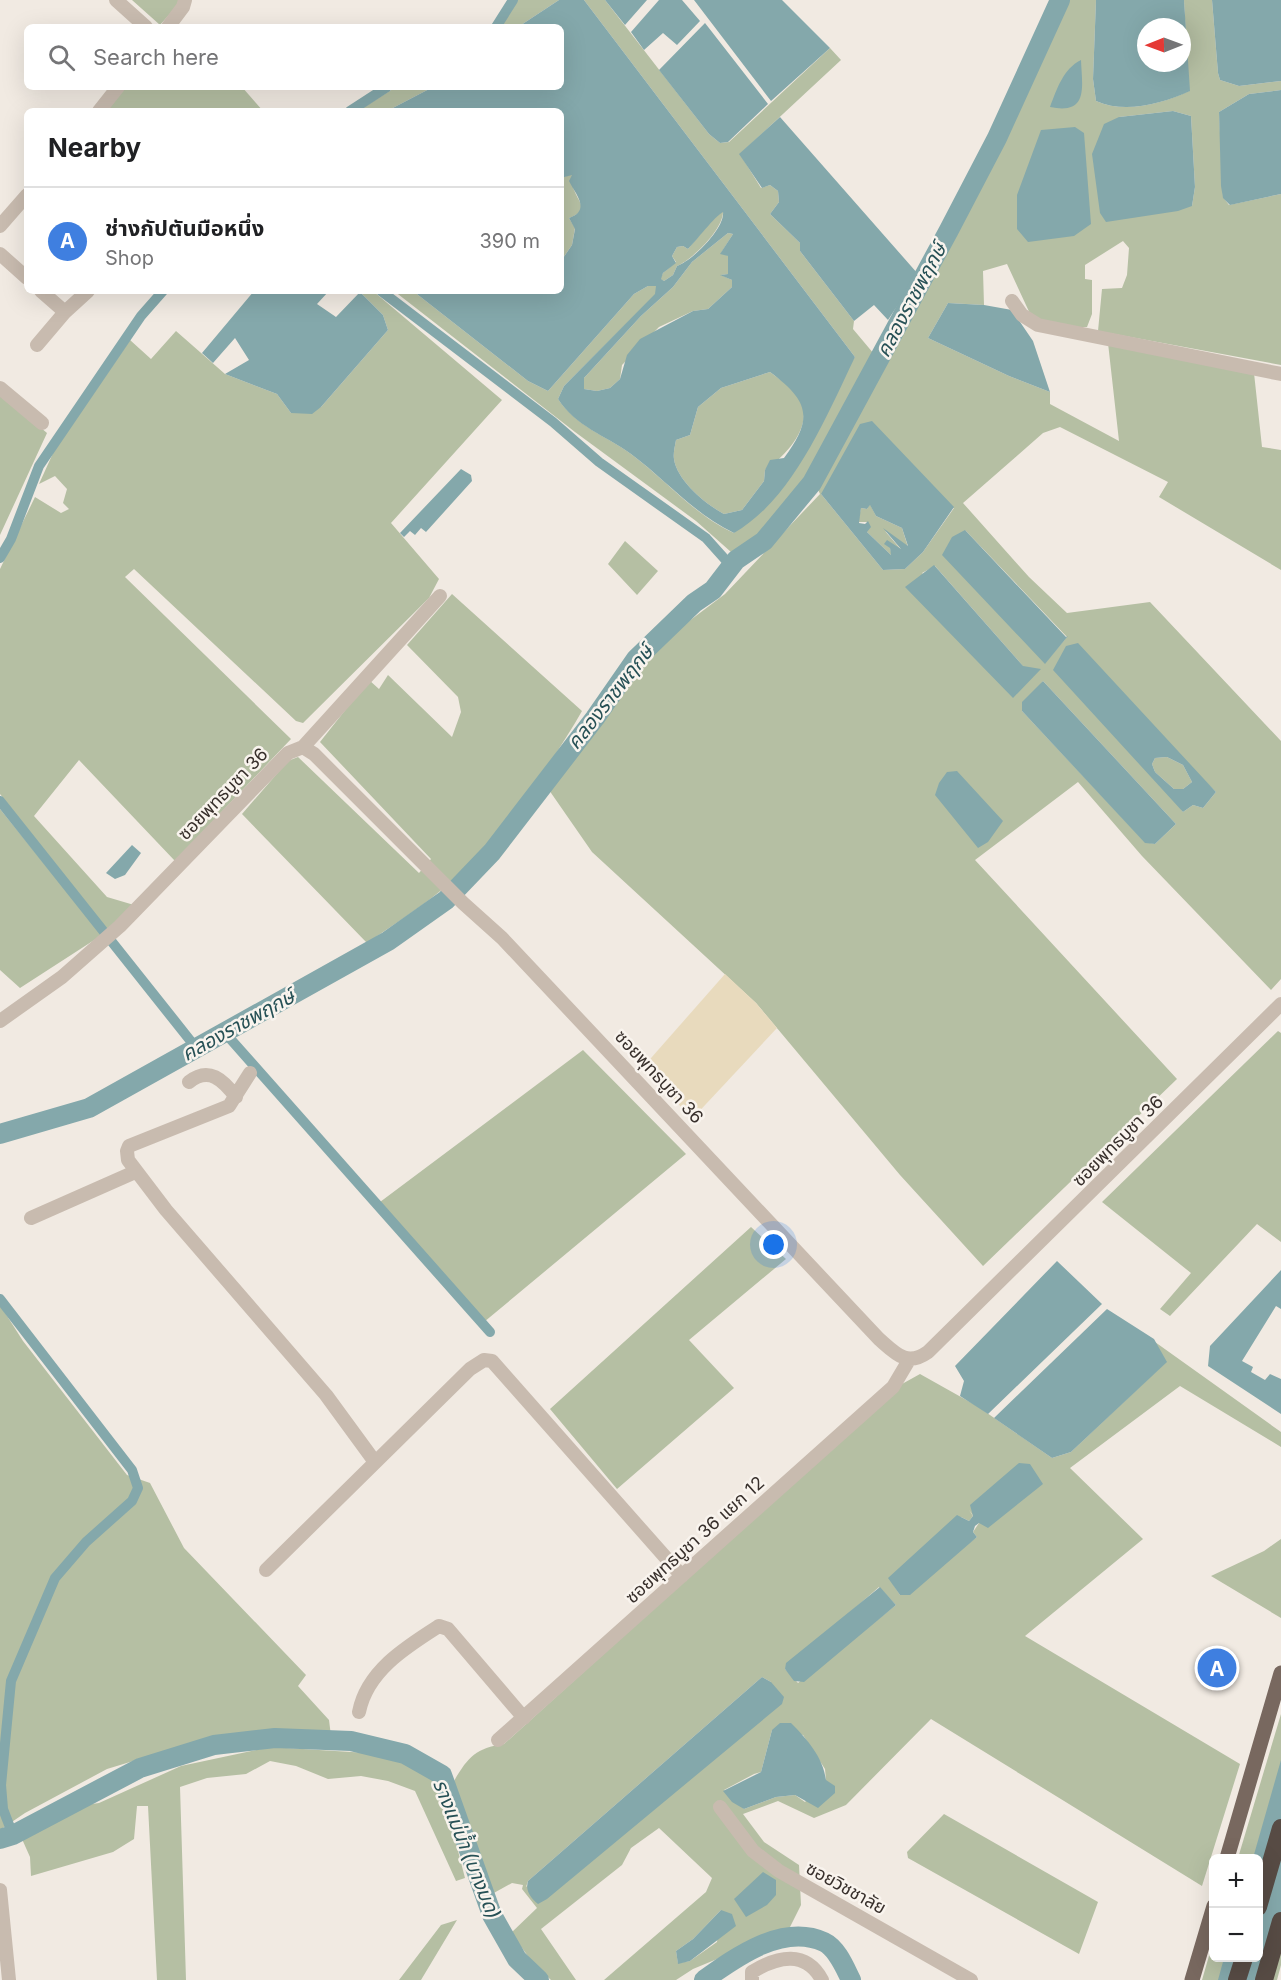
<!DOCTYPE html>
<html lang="en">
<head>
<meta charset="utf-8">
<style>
  :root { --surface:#fff; --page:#f6f6f6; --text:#202124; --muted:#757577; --line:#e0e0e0; --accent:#265055 }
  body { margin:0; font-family:Inter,"Noto Sans Thai",sans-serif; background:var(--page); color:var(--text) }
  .controls { position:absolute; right:18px; bottom:18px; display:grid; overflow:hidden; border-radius:9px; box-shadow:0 6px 24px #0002 }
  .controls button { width:54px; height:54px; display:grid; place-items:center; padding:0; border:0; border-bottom:2px solid var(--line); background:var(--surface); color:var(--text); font:30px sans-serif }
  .compass { position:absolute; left:1137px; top:18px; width:54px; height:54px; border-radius:50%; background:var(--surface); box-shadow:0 6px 24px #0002; rotate:269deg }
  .you { position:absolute; left:774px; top:1245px; width:21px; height:21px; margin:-15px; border:4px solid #fff; border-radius:50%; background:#1a73e8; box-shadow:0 0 0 9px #1a73e833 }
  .badge { display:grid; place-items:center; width:39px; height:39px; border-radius:50%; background:var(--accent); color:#fff; font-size:20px; font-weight:700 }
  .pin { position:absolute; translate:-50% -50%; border:3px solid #fff; box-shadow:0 2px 6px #0006 }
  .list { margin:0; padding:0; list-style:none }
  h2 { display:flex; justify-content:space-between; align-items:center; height:78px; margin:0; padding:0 24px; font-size:26px }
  h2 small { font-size:20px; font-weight:400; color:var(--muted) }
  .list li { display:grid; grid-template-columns:39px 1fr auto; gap:18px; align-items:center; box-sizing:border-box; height:108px; padding:0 24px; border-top:2px solid var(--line) }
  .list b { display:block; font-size:22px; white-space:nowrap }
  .list p { margin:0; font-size:20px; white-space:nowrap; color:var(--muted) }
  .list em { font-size:20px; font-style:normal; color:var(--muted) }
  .icon { flex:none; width:33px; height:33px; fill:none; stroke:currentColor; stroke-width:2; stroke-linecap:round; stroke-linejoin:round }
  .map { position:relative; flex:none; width:1281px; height:1980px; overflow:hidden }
  .search { position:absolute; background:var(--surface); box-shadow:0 6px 24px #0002; left:24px; top:24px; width:540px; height:66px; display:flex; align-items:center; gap:15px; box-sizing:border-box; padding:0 21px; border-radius:9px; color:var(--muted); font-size:22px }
  .panel { position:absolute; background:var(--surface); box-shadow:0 6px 24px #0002; left:24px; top:108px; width:540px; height:186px; border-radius:9px }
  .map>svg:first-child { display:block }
  .green { fill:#b5bfa3; fill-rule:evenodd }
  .sand { fill:#e8dabd }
  .water { fill:#84a8ab; fill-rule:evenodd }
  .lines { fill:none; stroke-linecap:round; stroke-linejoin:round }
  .canal { stroke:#84a8ab; stroke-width:10 }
  .river { stroke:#84a8ab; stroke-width:20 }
  .minor { stroke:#c8bbaf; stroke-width:14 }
  .major { stroke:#78685f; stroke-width:15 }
  .highway { stroke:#574b44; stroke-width:18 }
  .labels { text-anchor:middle; stroke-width:5; stroke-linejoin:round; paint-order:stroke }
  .street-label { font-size:18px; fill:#38302c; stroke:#f9f4ee }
  .water-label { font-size:20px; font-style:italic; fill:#265055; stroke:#f9f4ee }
</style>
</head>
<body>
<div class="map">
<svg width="1281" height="1980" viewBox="0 0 1281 1980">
  <rect width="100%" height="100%" fill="#f1eae2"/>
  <!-- green -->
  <path class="green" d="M132,0H179L176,7L160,25Z
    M517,0H559L518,27H500Z
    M584,0H605L709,134L720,143L729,142L830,48L841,60L740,154L761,188L770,185L778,191L779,202L770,214L800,243V251L854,321L853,329L874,354L866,374L812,470L749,546L739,551L731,552L696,521L575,432L394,291H413L528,381L548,391L634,294L648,286H656V294L564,386L558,399C577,427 605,435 631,454C666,480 694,515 734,533L855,357Z
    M1067,0H1096L1093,79L1096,101C1125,114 1161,104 1189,91L1184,0H1212L1218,73L1220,80L1239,86L1281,81V90L1249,94L1219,112L1223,197L1229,205L1281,194V365L1098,331L1102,289L1122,288L1127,275L1129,248L1123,241L1085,265V279L1092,280V314L1087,327H1070L1032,318L1007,264L983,271L984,305L948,303L928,338L1009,376L1050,392V404L1119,441L1108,343L1254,373L1262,447L1281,450V570L1159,497L1168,482L1060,427L1043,433L963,503L1029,577L1067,613L1150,602L1281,741V979L1271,990L1142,856L1078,782L975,860L1177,1079L983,1266L900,1175L756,1003L592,852L549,790L630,679L664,640L725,594L820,494L816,485L941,260ZM1173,111L1191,116L1195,187L1192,206L1119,117ZM821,494L954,508L923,552L905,569L883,570ZM965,530L1067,637L1045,663ZM935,566L1023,666L922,573ZM1066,646L1216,792L1203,808L1193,805L1183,812ZM1043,681L1176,824L1155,844L1145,842L1022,711Z
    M124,87H242L263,111H104Z
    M396,87H433L387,111H358Z
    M572,174C573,179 572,186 574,190C579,203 590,210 569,218L575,228L572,245L561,261V178Z
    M723,211C724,229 692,260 677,266L673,275L664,281L660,279L663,273L676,262L672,256L677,247L683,246L688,249L716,215Z
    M728,233L733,234L721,253L729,256L728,274L721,275L732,280V287L708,309L693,311L659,327L622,365L620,379L610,388L597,391L584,389V378L641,316L673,287L692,262Z
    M359,291H373L502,400L391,523L439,579L429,598L303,723L296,721L134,569L125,577L291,739L175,861L79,760L34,816L107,897L134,905L108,932L0,794V569L35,497L61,513L69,509L63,503L67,489L55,476L39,484L54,451L130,340L151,359L176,331L225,374L277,394L291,413L321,407L388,330L383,315Z
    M770,372C777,378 786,383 793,389C821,418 789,454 765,470L764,481L742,510L724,514C707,505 677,481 674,459C673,453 675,446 676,440L690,435L698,407L721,388Z
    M0,393L47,433L0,535Z
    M870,504L876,516L902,528L908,547L885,531L903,552L890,548L892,556L867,532L868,522H858L861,508L867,509Z
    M625,541L658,571L637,595L608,564Z
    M452,594L582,711C547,772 493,846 439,892C417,910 391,926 367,943L242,814L288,761L298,757L419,873L431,859L320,742L369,680L379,689L388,675L452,737L461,712L458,697L407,645Z
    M1167,757L1183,765L1192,782L1183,789H1174L1155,772L1152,764L1155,758Z
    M0,809L102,935L20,988L0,970Z
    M1278,1031L1281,1033V1242L1257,1224L1170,1316L1160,1309L1191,1273L1102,1202Z
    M583,1050L686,1154L484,1322L380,1202Z
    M751,1227L786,1259L689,1340L734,1388L617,1489L550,1409Z
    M0,1305L23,1341L127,1475L150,1483L184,1548L306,1675L298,1686L329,1720L331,1736L313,1732L212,1737L107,1769L25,1813L0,1830Z
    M1155,1342L1281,1432V1447L1180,1386L1070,1468L1143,1539L1025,1636L1240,1764L1202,1886L931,1719L846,1805L814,1818L778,1801L743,1814L764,1842L799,1865L801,1905L789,1929L693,1969L676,1980H604L706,1892L712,1878L659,1828L631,1848L622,1865L541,1929L576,1980H551L533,1963L511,1933L537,1908L522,1889L523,1885L512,1883L492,1894L454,1781C468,1757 476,1748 504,1744L902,1384L920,1374L977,1406L1052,1458L1071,1452L1166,1362ZM969,1510L979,1523L973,1532L977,1537L900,1595L889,1578L961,1517L969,1521L973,1516ZM879,1587L896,1605L798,1683L785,1669ZM762,1677L771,1682L526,1887L528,1881ZM772,1730L803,1735L825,1769L826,1780L805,1802L795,1795L776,1797L744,1809L724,1790L754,1774L761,1772ZM721,1910L717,1942L690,1961L678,1963L676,1951L693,1939Z
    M1281,1539V1618L1211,1576L1264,1551Z
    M1281,1714V1965L1277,1980H1202L1213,1942L1214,1958H1258V1858H1238Z
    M270,1747L384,1754L430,1774L443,1793L465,1878L456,1881L415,1791L388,1781L361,1776L328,1779L296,1766L270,1761L246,1774L207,1778L180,1787L186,1980H157L148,1806H137L134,1839L113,1852L31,1876L30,1857L22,1839C46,1825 72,1806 99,1803L181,1766Z
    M944,1814L1098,1902L1079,1954L908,1858L907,1852Z
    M457,1920L421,1980H399L441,1925Z"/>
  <!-- sand -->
  <path class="sand" d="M725,974L756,1003L777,1028L692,1119L644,1066Z"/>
  <!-- water -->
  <path class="water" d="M559,0H584L855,357C826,417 793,499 734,533C694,514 666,480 631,454C605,435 576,427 558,399L564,386L655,294L656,286H648L634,294L548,391L528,381L413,291H561V261L572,245L575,229L569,218C591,210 576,195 569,181L572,175L561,178V111H387L433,87H561V27H518ZM723,212C725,228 692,261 677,266L673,275L664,281L661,279L663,273L676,263L672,256L677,247L683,246L688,249C696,241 715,216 723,212ZM728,233L733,234L720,254L728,256V274L720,275L732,280V287L708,309L693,311L640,339L627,355L620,379L610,388L597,391L584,389V378L641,316L673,287L692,262ZM770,372C809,401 814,418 784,458L770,460L765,470L764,481L742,510L724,514C707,505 677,481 674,459C673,453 675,446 676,440L690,435L698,407L721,388Z
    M605,0H647L625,25Z
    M659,0H682L700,21L677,45L663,33L644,50L631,32Z
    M694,0H782L830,48L771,101Z
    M1096,0H1184L1190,91C1161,104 1125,114 1096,101L1093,79ZM1146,27H1182V63H1146Z
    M1212,0H1281V81L1239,86L1220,80L1218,73Z
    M705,23L768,104L728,142L720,143L709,134L659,70Z
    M1081,60C1082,87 1089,115 1050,107C1057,89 1063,69 1081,60Z
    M1281,90V194L1230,205L1223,198L1221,186L1219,112L1249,94Z
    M1173,111L1191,116L1195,187L1192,206L1178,211L1106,222L1100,213L1092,154L1104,124L1119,117Z
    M780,117L918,274L888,320L874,305L854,321L800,251V243L770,214L779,202L778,191L770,185L762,188L739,154Z
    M1075,127L1084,133L1091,224L1074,236L1028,242L1017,229V195L1041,130Z
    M254,291H329L317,304L336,317L360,292L383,315L388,330L321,407L312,414L291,413L277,394L225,374L249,360L235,338L213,363L202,353Z
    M948,303L984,305L1012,310L1033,341L1050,392L1009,376L928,338Z
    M872,421L954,507L923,552L905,569L883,570L821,494L860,424ZM870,505L876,516L902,528L908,546L883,528L901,549L887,540L884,544L890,548L891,555L867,532L871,527L868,521L865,524L859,523L861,508L867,509Z
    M461,469L471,475L472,481L426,532L421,528L415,535L410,531L404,537L400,533Z
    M965,530L1066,637L1068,636L1045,664L942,555L952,537Z
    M934,565L1023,666L1041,669L1013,698L905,587Z
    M1078,643L1216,792L1203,808L1193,805L1183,812L1053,670L1066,646ZM1167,757L1183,765L1192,782L1183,789H1174L1155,772L1152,764L1155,758Z
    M1043,681L1176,824L1155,844L1145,843L1022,711V702Z
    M957,771L1003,821L988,842L978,848L935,795L939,783L947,772Z
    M132,845L141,853L125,875L115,879L106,873Z
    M1057,1261L1102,1304L988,1414L960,1396L964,1381L955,1366Z
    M1281,1270V1309L1276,1306L1242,1361L1253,1367L1251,1372L1265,1380L1270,1374L1281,1379V1414L1208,1366L1210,1346Z
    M1107,1309L1154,1339L1167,1362L1071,1452L1052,1458L994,1418Z
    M1019,1463L1030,1464L1043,1484L988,1528L979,1523L975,1526L973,1532L977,1537L910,1595H900L888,1578L957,1515L969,1521L973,1516L970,1505Z
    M880,1587L896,1605L804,1682L794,1681L785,1669L786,1663Z
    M762,1677L771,1682L784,1697L782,1704L547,1899L538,1904C531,1898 525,1891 528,1881Z
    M780,1723H791C807,1739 823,1757 826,1780L835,1786V1793L818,1808L795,1795L776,1797L744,1809L732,1802L723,1791L761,1772L772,1730Z
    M1281,1760V1949L1272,1980H1218L1224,1958H1258V1858H1253Z
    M763,1872L776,1880V1895L767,1905L746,1917L734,1899Z
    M721,1910L732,1914L736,1926L690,1961L678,1964L676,1951L693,1939Z"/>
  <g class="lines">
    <!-- canal -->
    <path class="canal" d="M496,27L513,0
      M350,111L387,87
      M381,291L553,422L599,462L706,538L731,566
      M0,558L11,539L39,466L141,316L163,291
      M0,801L197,1049
      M226,1034L490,1332
      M0,1299L132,1470L138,1488L132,1501L86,1542L55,1578L11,1681L1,1785L3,1809L13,1835"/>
    <!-- river -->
    <path class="river" d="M0,1134L89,1108L388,941L446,900L492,852L595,718L636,659L694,603L713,590L736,560L764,541L812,483L949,230L997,138L1060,0
      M0,1839L13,1835L140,1768L214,1745L275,1738L351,1741L405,1754L442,1775L492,1915L517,1959L539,1980
      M704,1980C736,1957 783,1923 824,1942C837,1948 845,1968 851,1980"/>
    <!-- minor -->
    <path class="minor" d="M116,0L146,27
      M168,27L183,7L185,0
      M99,111L118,87
      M0,226L27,195
      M0,254L27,278
      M41,291L65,312
      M1012,301L1022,315L1038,325L1281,374
      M37,345L65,312L88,291
      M0,388L42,423
      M303,747L440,596
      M0,1021L62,977L120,926L288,753L303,747L314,754L463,903L502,938L879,1339C896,1354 907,1367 928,1352L1281,1004
      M250,1073L229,1106L129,1146L127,1151L128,1160L166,1210L326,1395L375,1462
      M189,1082C209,1066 223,1080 236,1097
      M31,1218L135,1172
      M266,1570L470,1369L484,1360L492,1361L682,1576
      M359,1712C367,1671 406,1647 439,1626L448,1629L524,1718
      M498,1740L893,1387L909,1360
      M720,1807L753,1851L779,1871L971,1980
      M0,1890L9,1980
      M752,1980V1972C778,1956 806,1950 822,1980"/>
    <!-- major -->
    <path class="major" d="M1227,1858L1281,1673
      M1192,1980L1214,1906"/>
    <!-- highway -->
    <path class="highway" d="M1258,1907L1281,1828
      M1237,1980L1244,1958
      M1264,1980L1281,1921"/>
  </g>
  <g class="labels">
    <!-- street labels -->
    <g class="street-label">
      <text transform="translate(223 794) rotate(-46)" y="6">ซอยพุทธบูชา 36</text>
      <text transform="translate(659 1077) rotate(47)" y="6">ซอยพุทธบูชา 36</text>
      <text transform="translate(1118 1141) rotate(-45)" y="6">ซอยพุทธบูชา 36</text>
      <text transform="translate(695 1540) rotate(-42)" y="6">ซอยพุทธบูชา 36 แยก 12</text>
      <text transform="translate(846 1888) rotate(29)" y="6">ซอยวิชชาลัย</text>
    </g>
    <!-- water labels -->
    <g class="water-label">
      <text transform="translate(911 300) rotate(-62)" y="7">คลองราชพฤกษ์</text>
      <text transform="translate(610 697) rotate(-52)" y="7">คลองราชพฤกษ์</text>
      <text transform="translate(238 1025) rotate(-29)" y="7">คลองราชพฤกษ์</text>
      <text transform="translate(467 1849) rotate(68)" y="7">รางแม่น้ำ (บางมด)</text>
    </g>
  </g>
</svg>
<div class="controls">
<button>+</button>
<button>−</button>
</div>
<svg class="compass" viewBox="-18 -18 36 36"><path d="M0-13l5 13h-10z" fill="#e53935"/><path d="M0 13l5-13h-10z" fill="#757577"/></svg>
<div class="you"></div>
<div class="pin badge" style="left:1217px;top:1668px;background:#3f7fe0">A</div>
<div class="search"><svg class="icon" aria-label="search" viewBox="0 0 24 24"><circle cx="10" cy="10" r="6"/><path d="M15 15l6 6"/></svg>Search here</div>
<section class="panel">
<h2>Nearby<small></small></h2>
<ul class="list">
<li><span class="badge" style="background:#3f7fe0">A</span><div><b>ช่างกัปตันมือหนึ่ง</b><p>Shop</p></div><em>390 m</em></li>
</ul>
</section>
</div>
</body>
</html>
